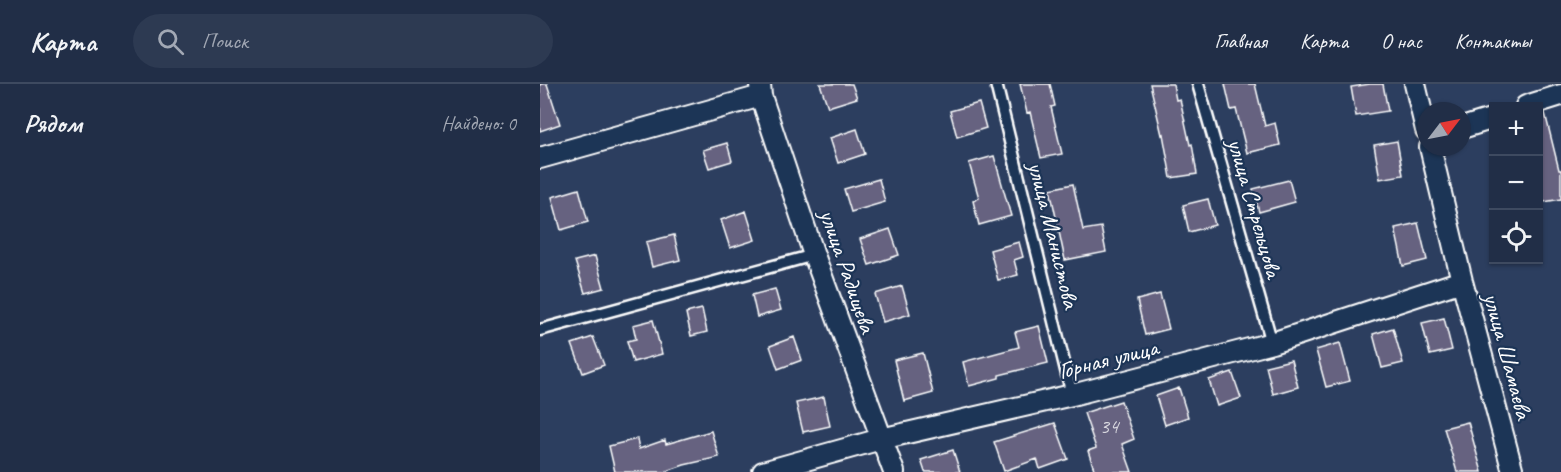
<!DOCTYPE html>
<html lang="ru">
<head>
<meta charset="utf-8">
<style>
  :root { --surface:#212e47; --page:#2d3a52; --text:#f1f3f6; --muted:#a2a8b4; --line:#3e4a60 }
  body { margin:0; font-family:Caveat,sans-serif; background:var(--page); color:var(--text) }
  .controls { position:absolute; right:18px; top:18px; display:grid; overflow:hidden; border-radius:0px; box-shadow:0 2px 4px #0004 }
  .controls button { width:54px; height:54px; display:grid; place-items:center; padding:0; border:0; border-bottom:2px solid var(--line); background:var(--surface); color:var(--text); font:30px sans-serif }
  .compass { position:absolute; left:877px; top:18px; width:54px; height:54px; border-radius:50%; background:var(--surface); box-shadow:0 2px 4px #0004; rotate:58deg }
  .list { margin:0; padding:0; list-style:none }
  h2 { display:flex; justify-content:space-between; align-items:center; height:78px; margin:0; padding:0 24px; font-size:26px }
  h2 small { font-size:20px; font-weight:400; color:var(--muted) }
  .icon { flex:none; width:33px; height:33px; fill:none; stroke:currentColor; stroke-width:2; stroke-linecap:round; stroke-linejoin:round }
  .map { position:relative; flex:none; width:1021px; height:388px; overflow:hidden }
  header { display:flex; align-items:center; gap:36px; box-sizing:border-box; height:84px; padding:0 30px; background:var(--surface); border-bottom:2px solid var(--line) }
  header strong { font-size:28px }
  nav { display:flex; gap:33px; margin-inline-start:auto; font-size:21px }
  .search { width:420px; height:54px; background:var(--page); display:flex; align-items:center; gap:15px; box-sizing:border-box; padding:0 21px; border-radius:33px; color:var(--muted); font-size:22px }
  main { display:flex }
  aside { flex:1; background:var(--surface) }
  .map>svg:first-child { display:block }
  .building { fill:#666280; stroke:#fff; stroke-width:1.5 }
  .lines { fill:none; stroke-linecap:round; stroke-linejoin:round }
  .lane-casing { stroke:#fff; stroke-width:15 }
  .street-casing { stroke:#fff; stroke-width:24 }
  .lane { stroke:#1d3557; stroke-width:10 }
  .street { stroke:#1d3557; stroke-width:20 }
  .labels { text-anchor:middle; stroke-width:4.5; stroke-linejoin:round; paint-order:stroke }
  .number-label { font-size:21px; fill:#d9d8df }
  .street-label { font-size:24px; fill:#fff; stroke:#1d3557 }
</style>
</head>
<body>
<header>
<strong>Карта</strong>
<div class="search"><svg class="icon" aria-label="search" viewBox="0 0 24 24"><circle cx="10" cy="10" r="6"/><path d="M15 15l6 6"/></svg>Поиск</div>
<nav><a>Главная</a><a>Карта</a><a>О нас</a><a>Контакты</a></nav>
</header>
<main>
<aside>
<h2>Рядом<small>Найдено: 0</small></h2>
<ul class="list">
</ul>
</aside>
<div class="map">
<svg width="1021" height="388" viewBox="0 0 1021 388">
  <rect width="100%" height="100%" fill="#2c3e5f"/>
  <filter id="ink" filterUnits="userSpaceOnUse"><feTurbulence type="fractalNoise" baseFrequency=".0167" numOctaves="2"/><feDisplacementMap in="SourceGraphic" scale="12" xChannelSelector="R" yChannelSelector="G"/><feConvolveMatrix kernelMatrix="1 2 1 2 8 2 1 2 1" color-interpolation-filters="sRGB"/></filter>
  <g filter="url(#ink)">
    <!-- building -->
    <path class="building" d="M0,0H7L20,40L0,47Z
      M280,0H312L317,14L288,23Z
      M480,0H510L515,22L511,23L522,70L501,74L490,28L487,29Z
      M610,0H633L636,16L640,15L650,61L652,60L657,90L631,94L623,50L622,51Z
      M685,0H715L725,42L735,39L740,61L707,69L696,25L691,26Z
      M830,0H843L848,27L816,32L811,3Z
      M439,19L446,44L417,53L410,27Z
      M1005,29L1019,86H1021V115L1004,118L999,94V31Z
      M317,45L325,70L298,79L290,54Z
      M857,57L863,91L840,95L834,61Z
      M187,59L192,77L169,84L163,66Z
      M454,72L471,132L439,141L433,117L439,114L429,79Z
      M339,95L345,118L311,128L304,105Z
      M749,96L755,118L719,128L713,105Z
      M533,100L543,146L561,143L566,168L525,176L510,105Z
      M39,105L48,138L21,146L12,113Z
      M668,115L675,141L649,148L643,121Z
      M206,127L215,156L190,164L181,136Z
      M878,139L887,176L863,182L855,144Z
      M350,145L359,171L329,181L320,155Z
      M134,151L140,176L112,183L106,158Z
      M479,158L483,173L474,176L478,191L458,196L450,166Z
      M55,172L64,204L45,209L35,177Z
      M362,202L370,230L343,238L335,210Z
      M235,205L241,226L217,233L212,211Z
      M620,210L629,245L605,251L597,216Z
      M162,225L167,248L151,252L146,229Z
      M904,234L912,266L890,271L882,239Z
      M113,236L122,270L93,278L87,257L96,255L93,241Z
      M499,242L508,279L459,291V294L429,302L423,278L479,263L475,248Z
      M853,244L863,279L842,284L833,250Z
      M53,253L64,281L43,289L32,260Z
      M254,253L262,276L238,285L230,262Z
      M800,259L810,297L786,303L776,266Z
      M383,269L393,309L364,317L354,276Z
      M751,276L758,303L733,310L726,282Z
      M692,288L701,314L677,322L669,296Z
      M639,304L648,333L625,341L616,312Z
      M284,313L290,342L263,348L256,319Z
      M581,317L594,355L582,360L592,388H555L548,367L556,364L544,329Z
      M928,338L938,374L942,388H917L904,344Z
      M515,339L528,375L500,385L497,375L464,387L454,358Z
      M171,347L179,373L144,381L124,388H75L69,362L97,355L99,365L125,356L126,360Z
      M413,366L420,388H385L381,376Z"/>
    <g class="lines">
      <!-- lane casing -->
      <g class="lane-casing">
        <path id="lane" d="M456,0L532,311
          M658,0L732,259
          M0,246L274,171"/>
      </g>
      <!-- street casing -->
      <g class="street-casing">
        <path id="street" d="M220,0L221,12L274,171L354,388
          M875,0L886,46
          M986,22L1021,11
          M922,44L954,34
          M890,63L922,197L973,388
          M0,74L221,12
          M223,388L341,355L532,311L732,259L922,197"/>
      </g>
      <!-- lane -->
      <use href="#lane" class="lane"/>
      <!-- street -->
      <use href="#street" class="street"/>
    </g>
  </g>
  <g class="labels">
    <!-- number labels -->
    <g class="number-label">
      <text x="569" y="349">34</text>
    </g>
    <!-- street labels -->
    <g class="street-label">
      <text transform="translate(715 124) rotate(74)" y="8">улица Стрельцова</text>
      <text transform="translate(514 151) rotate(76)" y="8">улица Манистова</text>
      <text transform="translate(308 187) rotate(71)" y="8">улица Радищева</text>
      <text transform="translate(968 272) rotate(75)" y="8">улица Шамаева</text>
      <text transform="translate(568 275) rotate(-14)" y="8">Горная улица</text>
    </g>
  </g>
</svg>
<div class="controls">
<button>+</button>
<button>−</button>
<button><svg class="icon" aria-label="locate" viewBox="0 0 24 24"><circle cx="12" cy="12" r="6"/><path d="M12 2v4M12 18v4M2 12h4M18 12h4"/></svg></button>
</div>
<svg class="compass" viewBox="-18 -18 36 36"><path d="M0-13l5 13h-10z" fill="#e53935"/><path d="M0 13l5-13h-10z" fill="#a2a8b4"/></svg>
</div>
</main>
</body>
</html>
